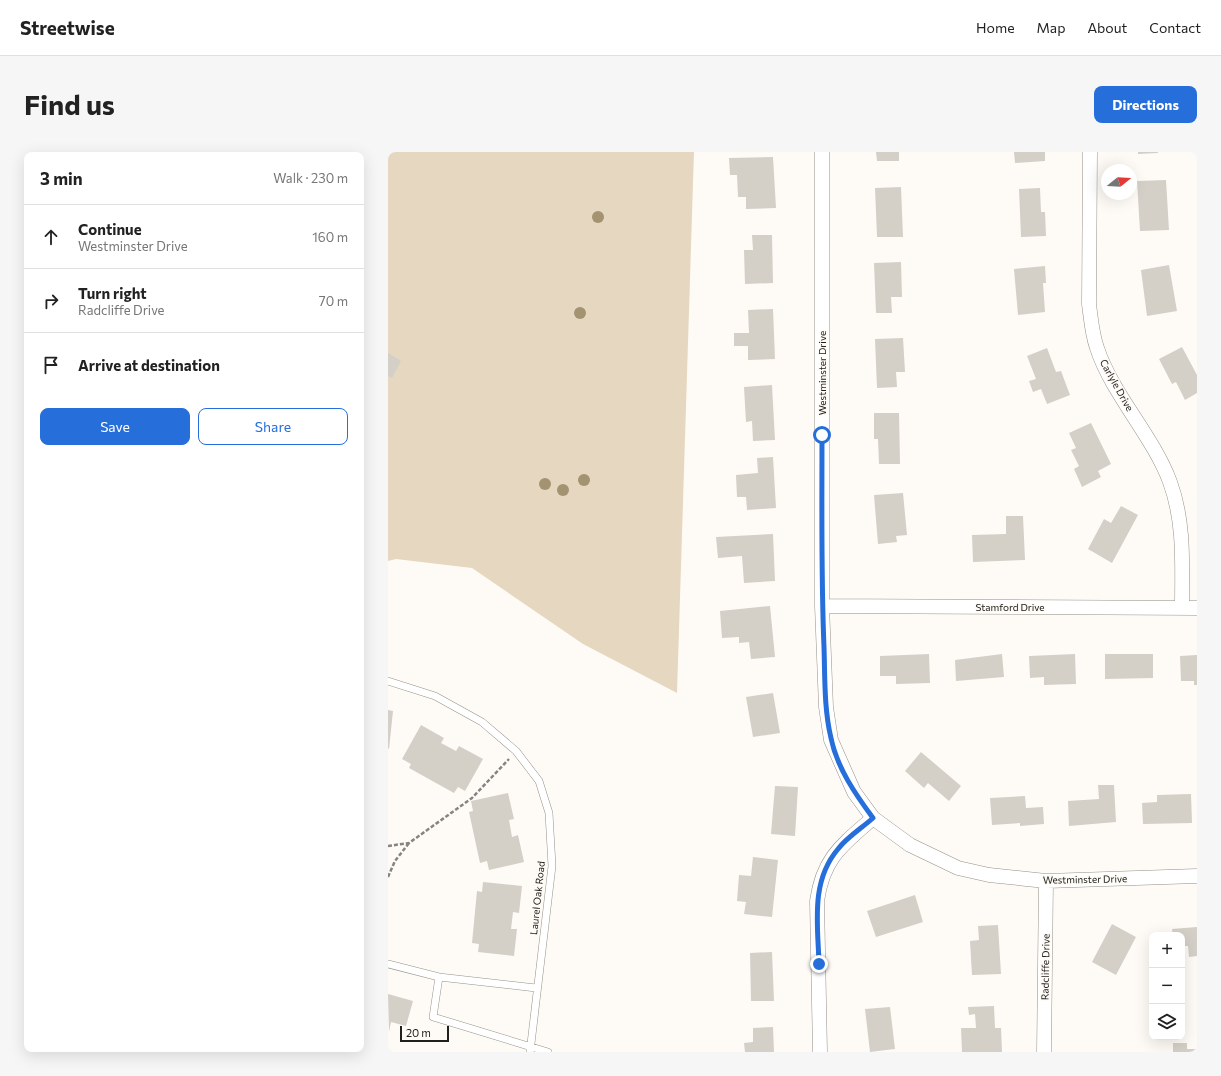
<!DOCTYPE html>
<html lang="en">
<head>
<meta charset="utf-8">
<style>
  :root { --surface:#fff; --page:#f6f6f6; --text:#222; --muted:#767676; --line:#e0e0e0; --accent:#266eda }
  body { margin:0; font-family:Commissioner,sans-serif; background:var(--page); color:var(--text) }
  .controls { position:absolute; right:12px; bottom:12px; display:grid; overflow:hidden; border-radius:8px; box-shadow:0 4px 16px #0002 }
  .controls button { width:36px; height:36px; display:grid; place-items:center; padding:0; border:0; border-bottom:1px solid var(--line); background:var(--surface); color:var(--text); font:20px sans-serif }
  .compass { position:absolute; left:713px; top:12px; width:36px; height:36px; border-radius:50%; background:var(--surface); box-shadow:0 4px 16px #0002; rotate:72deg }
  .scale { position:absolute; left:12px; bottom:10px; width:49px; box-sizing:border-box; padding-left:4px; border:2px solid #22201d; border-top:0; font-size:11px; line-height:14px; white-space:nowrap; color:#22201d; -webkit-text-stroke:3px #fefbf6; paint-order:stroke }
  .stop { position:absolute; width:12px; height:12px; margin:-9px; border:3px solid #266eda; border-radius:50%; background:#fff }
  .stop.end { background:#266eda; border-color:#fff; box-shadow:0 1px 4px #0008 }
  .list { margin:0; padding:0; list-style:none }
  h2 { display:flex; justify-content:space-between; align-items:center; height:52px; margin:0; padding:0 16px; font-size:17px }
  h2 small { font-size:13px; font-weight:400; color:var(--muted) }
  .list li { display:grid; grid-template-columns:26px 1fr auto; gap:12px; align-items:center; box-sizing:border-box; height:64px; padding:0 16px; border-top:1px solid var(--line) }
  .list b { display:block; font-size:15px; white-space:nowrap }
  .list p { margin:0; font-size:13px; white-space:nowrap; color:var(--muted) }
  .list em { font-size:13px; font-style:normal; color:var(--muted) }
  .actions { display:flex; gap:8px; padding:12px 16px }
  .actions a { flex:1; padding:9px 0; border:1px solid var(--accent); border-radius:8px; text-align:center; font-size:14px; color:var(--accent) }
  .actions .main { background:var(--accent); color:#fff }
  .icon { flex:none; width:22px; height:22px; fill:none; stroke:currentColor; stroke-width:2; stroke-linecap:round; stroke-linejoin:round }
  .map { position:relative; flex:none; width:809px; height:900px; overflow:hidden; border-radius:8px }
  header { display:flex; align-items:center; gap:24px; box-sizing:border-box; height:56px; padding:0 20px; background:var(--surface); border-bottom:1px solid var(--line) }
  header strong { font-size:19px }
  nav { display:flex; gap:22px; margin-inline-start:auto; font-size:14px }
  .intro { display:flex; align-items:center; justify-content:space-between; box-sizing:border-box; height:96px; padding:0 24px }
  h1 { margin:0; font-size:28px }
  .button { padding:10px 18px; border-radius:8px; background:var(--accent); color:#fff; font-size:14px; font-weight:700 }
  main { display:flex; gap:24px; padding:0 24px }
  aside { flex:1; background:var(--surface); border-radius:8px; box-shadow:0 4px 16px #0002 }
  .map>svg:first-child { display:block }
  .green { fill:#e6d7c0 }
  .building { fill:#d4cfc7 }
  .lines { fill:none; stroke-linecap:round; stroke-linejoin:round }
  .service-casing { stroke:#969189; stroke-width:8 }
  .minor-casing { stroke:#969189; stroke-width:15 }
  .path { stroke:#868480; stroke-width:2.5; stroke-dasharray:4 2; stroke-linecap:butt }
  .service { stroke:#fff; stroke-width:7 }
  .minor { stroke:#fff; stroke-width:14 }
  .tree { fill:#a49371 }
  .route { stroke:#266eda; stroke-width:5 }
  .labels { text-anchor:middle; stroke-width:3; stroke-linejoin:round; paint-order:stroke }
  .street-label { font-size:10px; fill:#22201d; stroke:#fefbf6 }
</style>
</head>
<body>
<header>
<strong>Streetwise</strong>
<nav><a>Home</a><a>Map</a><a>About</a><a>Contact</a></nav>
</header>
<div class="intro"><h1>Find us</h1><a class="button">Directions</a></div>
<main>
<aside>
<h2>3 min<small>Walk · 230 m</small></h2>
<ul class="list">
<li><svg class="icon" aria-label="ahead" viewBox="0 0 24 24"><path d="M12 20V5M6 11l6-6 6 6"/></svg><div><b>Continue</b><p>Westminster Drive</p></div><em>160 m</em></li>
<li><svg class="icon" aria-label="right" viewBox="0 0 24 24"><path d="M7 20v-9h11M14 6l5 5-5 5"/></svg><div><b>Turn right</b><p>Radcliffe Drive</p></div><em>70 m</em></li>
<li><svg class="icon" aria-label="arrive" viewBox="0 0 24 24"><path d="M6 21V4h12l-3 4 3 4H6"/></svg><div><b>Arrive at destination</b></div></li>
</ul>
<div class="actions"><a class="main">Save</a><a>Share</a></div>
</aside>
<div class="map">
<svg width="809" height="900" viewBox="0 0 809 900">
  <rect width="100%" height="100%" fill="#fefbf6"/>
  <!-- green -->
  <path class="green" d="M0,0H306L289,541L195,492L84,416L8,407L0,409Z"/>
  <!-- building -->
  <path class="building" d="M488,0H511V9H489Z
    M626,0H657V9L627,11Z
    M750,0H770V1L750,2Z
    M385,5L388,56L358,57V45H350L349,23H342L341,6Z
    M778,28L781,78L752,79L749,29Z
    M513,35L515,85H489L487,36Z
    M652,36L653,60H657L658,84L633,85L631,37Z
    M364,83H384L385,131L357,132L356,98H365Z
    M513,110L514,145H503L504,161H488L486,111Z
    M781,113L789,159L759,164L753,118Z
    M657,114L658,131H655L657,160L630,163L626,117Z
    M385,157L387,207L360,208V194H346V181H361L360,158Z
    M515,186L517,220H508L509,235L489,236L487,187Z
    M794,195L809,223V241L797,248L788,230L784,232L771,207Z
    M659,196L668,220L673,219L682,243L659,252L653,237L645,240L641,229L648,227L639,204Z
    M0,201L13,209L4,226L0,224Z
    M384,233L387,288L365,289L364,269L358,270L356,235Z
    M486,261H511L512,312H491L490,287H486Z
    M703,271L723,312L710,319L713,325L694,335L686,317L691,314L683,298L688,296L681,281Z
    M385,305L388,356L359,358L358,345H349L348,323L370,321L369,306Z
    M515,341L519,383L508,384L509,390L490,392L486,343Z
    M733,354L750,363L724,411L700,397L716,367L723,371Z
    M618,364H635L637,408L585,410L584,383L618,382Z
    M385,382L387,429L356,431L354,404L330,406L328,385Z
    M382,454L387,505L363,507L361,490L351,491V485L334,486L332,459Z
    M541,502L542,531L508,532V524H492V504Z
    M614,502L616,525L568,529L567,508Z
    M687,502L688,532L656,533V525L642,526L641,504Z
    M717,502H765V526L717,527Z
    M809,503V533H806V529H793L792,504Z
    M385,541L392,581L365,585L358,545Z
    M0,558L5,559L1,597L0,596Z
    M33,573L56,586L53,591L68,599L71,594L95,607L77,639L70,635L66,641L21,616L23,612L14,607Z
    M533,600L573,634L561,649L540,631L536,636L517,619Z
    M710,633H726L728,670L681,674L680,649L711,647Z
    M387,634L410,635L407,684L383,682Z
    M120,641L126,667L121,668L124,685L130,683L136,710L101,718L99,709L92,711L81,660L85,659L83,649Z
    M803,642L804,671L755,672L754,651L769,650V643Z
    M637,644L638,656L655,655L656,672L632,674V671L604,673L602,646Z
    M365,705L390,708L384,765L356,762L358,750L349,749L351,723L363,724Z
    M95,730L134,734L131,761L125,760L123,777H129L126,804L90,800L91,792L84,791L89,739L94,740Z
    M527,743L535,770L488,785L479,759Z
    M724,772L748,785L728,823L704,810Z
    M610,773L613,822L584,823L582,789L591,788L590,774Z
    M809,775V804L801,805L800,794H794V783H785L784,777Z
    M384,800L386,849H363L362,801Z
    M0,842L25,849L18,874L3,870L1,880Z
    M606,854L607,876H613L614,900H574L573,876H588L587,862L581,863L580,855Z
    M502,855L507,897L482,900L477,857Z
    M385,875L386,900H357L356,891L365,890V876Z
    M785,891H799V897H809V900H785Z"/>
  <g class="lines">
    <!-- service casing -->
    <g class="service-casing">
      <path id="service" d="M0,529L47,544L94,570L128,599L151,629L161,661L164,714L142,900
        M0,812L51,825L148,836
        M51,825L45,865L160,900"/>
    </g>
    <!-- minor casing -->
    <g class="minor-casing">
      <path id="minor" d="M434,0V454L438,555L443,588L466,640L485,666L522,693L570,716L601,723L658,729L809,724
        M702,0L701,152C703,167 704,182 709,196C724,242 765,284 782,330C797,371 794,414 794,456
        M434,454L809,456
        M432,900L429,749C435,706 454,693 485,666
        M656,900L658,729"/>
    </g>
    <!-- path -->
    <path class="path" d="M0,694L21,691L84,646L121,607
      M0,725L7,709L21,691"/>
    <!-- service -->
    <use href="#service" class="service"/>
    <!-- minor -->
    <use href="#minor" class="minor"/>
  </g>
  <!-- trees -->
  <g class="tree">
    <circle cx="210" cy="65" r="6"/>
    <circle cx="192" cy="161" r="6"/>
    <circle cx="196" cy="328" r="6"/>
    <circle cx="157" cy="332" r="6"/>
    <circle cx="175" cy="338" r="6"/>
  </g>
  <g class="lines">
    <!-- route -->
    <path class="route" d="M431,812C430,773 422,730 450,697C459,685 474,676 485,666C468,643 449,616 443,586C436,557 437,526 436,495C433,425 434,354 434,283"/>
  </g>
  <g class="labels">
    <!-- street labels -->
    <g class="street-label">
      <text transform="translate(434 221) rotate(-90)" y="4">Westminster Drive</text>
      <text transform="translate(729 233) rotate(61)" y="4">Carlyle Drive</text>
      <text x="622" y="459">Stamford Drive</text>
      <text transform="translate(697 727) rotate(-1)" y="4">Westminster Drive</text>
      <text transform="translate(149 746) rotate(-84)" y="4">Laurel Oak Road</text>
      <text transform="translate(657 815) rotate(-89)" y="4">Radcliffe Drive</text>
    </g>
  </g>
</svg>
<div class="controls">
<button>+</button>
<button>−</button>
<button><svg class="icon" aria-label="layers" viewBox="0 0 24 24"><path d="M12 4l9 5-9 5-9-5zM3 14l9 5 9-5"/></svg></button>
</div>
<svg class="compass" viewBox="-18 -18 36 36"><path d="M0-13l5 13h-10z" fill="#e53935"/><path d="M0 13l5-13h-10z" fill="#767676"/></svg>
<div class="scale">20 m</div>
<div class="stop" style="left:434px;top:283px"></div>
<div class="stop end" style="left:431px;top:812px"></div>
</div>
</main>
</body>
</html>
